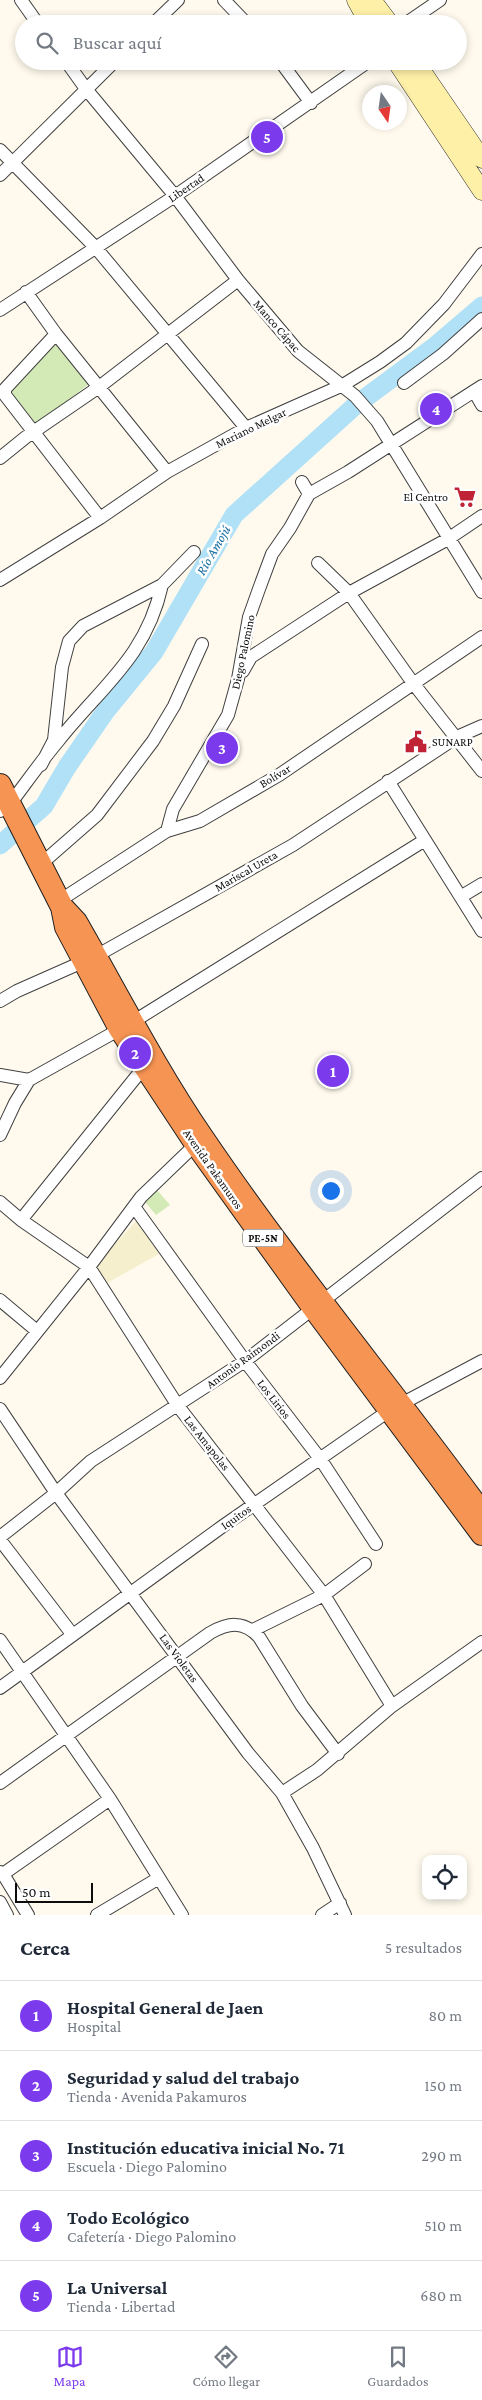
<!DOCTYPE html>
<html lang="es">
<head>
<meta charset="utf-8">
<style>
  :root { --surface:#fff; --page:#f6f6f7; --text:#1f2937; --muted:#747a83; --line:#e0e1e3; --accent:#7c3aed }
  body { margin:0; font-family:"Crimson Pro",serif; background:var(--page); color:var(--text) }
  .controls { position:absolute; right:15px; bottom:15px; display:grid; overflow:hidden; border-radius:10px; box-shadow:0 2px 8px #0003 }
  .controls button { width:45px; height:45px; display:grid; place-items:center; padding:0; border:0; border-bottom:1px solid var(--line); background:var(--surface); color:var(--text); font:25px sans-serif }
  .compass { position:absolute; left:362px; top:85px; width:45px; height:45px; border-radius:50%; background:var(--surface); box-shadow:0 2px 8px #0003; rotate:167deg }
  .scale { position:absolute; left:15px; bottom:12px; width:78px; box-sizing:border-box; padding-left:5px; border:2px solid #0d0d0d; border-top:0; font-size:14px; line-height:18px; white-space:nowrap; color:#0d0d0d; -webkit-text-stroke:4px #fff; paint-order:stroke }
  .you { position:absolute; left:330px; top:1190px; width:18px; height:18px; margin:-12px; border:4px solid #fff; border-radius:50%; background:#1a73e8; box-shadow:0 0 0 8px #1a73e833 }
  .badge { display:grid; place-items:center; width:32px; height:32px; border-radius:50%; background:var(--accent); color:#fff; font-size:16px; font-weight:700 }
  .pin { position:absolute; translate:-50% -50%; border:2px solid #fff; box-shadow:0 1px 5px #0006 }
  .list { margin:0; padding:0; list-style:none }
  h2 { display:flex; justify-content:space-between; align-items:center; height:65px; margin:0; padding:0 20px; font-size:21px }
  h2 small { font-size:16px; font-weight:400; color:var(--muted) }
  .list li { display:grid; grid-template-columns:32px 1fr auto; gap:15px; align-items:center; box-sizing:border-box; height:70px; padding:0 20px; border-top:1px solid var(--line) }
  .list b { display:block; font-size:19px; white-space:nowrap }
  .list p { margin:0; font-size:16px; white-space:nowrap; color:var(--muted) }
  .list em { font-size:16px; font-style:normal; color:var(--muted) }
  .icon { flex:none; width:28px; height:28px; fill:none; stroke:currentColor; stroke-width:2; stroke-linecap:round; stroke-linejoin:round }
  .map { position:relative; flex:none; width:482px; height:1915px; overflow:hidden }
  .search { position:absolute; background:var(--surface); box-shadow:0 2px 8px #0003; left:15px; right:15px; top:15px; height:55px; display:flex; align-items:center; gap:12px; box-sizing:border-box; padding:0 18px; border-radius:28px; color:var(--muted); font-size:19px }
  .sheet { height:415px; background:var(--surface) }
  nav { display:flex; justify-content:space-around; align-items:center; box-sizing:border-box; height:70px; border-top:1px solid var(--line); background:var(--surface); font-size:14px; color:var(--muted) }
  nav a { display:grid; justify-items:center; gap:2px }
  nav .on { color:var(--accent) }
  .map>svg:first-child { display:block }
  .farmland { fill:#f5efcd }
  .green { fill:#d4eab6 }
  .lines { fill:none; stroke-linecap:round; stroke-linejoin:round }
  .river { stroke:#b1e1f7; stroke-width:19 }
  .street-casing { stroke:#404040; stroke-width:14 }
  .secondary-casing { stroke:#2f2f2f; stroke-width:19 }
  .highway-casing { stroke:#1e1e1e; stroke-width:24 }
  .street { stroke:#fff; stroke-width:12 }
  .secondary { stroke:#fff0a8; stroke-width:18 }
  .highway { stroke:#f69454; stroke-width:22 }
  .labels { text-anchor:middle; stroke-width:5; stroke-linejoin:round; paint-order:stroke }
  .shield { fill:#fff; stroke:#565656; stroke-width:1 }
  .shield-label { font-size:11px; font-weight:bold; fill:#0d0d0d }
  .street-label { font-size:12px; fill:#0d0d0d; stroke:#fff }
  .poi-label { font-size:12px; fill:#0d0d0d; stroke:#fff; text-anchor:end }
  .water-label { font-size:14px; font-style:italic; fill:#156ca0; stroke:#fff }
</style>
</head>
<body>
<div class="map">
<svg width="482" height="1915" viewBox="0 0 482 1915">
  <rect width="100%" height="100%" fill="#fffaed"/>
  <!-- farmland -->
  <path class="farmland" d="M137,1220L159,1254L107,1283L96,1265Z"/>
  <!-- green -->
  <path class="green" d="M56,341L89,384L36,425L10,391Z
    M157,1190L170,1205L156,1215L144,1201Z"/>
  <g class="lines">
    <!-- river -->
    <path class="river" d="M0,845L44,806L67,767L105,712L154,652L234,515L357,404L434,347L482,306"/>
    <!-- street casing -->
    <g class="street-casing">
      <path id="street" d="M21,0L38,24
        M224,0L247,24
        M153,24L178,0
        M405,24L440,0
        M66,61L86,89L175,196L238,280L298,351L355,396L377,421L482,592
        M280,61L311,103
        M0,150L96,248L246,428
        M0,175L115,61
        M26,292L56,334L167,472
        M0,310L175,196L369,61
        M56,334L5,389V395L100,518
        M404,383L443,354L482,319
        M474,391L482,405
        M0,458L26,437L99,387L238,280
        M302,482L309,494
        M318,563L349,593L413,683L482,771
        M0,580L100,518L167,472L246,428L343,385L380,362L406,343L444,304L482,254
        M243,671L251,657L349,593L448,539L482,516
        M41,765L54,740L62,667L69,641L83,626L162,585L194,552
        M388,781L482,931
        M0,811L10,804C26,783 42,760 59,740C102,686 146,657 162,585
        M167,831L173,809L228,715L238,679L249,617L259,589L272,554L290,528L309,494L348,472L482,386
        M41,864L97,815L153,741L174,706L202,644
        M462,896L482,884
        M59,901L167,831L200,821L279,775L482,637
        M0,1001L17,991L96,956L293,845L457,737L482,726
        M0,1075L29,1080
        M0,1135L15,1103L29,1080L131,1023L425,840
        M0,1202L21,1220L89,1267L178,1406L324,1595L392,1706
        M135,1208L245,1361L321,1460L376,1544
        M21,1220L144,1067
        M0,1300L37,1331
        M0,1378L89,1267L141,1197L196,1144
        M0,1409L56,1493L248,1753L282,1793L313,1848L345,1915
        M0,1537L56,1493L91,1461L245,1361L482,1178
        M0,1540L72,1634
        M253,1630L324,1595L365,1564
        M0,1640L110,1799L182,1915
        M0,1688L223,1526L390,1410L482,1361
        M0,1783L210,1633C228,1623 243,1620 259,1637L302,1706L338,1754
        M282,1793L317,1770L392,1706L482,1642
        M0,1872L3,1874L110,1799
        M3,1874L28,1915
        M0,1902L7,1915
        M97,1915L159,1878
        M322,1915L340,1903"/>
    </g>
    <!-- secondary casing -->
    <g class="secondary-casing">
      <path id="secondary" d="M356,0L369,24
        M372,0L390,24
        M396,61L482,191
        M415,61L482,159"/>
    </g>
    <!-- highway casing -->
    <g class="highway-casing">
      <path id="highway" d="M0,785L62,907
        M482,1513C390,1387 290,1267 202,1137C155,1068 118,995 76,922L62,907L66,927L120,1029L196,1144L313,1307L482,1534"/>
    </g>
    <!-- street -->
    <use href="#street" class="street"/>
    <!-- secondary -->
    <use href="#secondary" class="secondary"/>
    <!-- highway -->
    <use href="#highway" class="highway"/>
  </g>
  <!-- icons -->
  <defs>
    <g id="supermarket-bare" transform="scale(1.725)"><path d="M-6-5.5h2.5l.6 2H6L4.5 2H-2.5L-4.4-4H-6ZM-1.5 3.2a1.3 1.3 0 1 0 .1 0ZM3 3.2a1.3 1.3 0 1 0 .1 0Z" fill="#bf2335" stroke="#fff" stroke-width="2.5" paint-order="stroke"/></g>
    <g id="civic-bare" transform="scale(1.725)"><path d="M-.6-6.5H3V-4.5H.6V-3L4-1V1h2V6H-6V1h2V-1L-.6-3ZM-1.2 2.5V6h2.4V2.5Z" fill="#bf2335" stroke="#fff" stroke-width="2.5" paint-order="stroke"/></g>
  </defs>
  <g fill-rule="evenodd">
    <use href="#supermarket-bare" x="465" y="497"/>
    <use href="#civic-bare" x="416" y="742"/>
  </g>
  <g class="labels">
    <!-- shield labels -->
    <rect class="shield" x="243" y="1229.5" width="40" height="17" rx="4"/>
    <g class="shield-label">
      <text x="263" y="1242">PE-5N</text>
    </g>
    <!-- street labels -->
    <g class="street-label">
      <text transform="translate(186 188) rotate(-34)" y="4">Libertad</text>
      <text transform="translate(277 326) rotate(49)" y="4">Manco Cápac</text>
      <text transform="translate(251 428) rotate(-26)" y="4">Mariano Melgar</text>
      <text transform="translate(243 652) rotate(-78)" y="4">Diego Palomino</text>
      <text transform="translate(275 776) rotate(-31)" y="4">Bolívar</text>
      <text transform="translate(246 871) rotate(-30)" y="4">Mariscal Ureta</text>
      <text transform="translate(213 1169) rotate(55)" y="4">Avenida Pakamuros</text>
      <text transform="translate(243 1360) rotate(-36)" y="4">Antonio Raimondi</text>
      <text transform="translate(274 1399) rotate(52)" y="4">Los Lirios</text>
      <text transform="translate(207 1443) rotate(52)" y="4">Las Amapolas</text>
      <text transform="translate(236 1517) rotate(-35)" y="4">Iquitos</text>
      <text transform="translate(179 1658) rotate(54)" y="4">Las Violetas</text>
    </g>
    <!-- poi labels -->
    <g class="poi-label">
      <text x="448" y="501">El Centro</text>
      <text x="432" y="746" text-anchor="start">SUNARP</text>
    </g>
    <!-- water labels -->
    <g class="water-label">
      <text transform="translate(213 550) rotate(-60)" y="5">Río Amojú</text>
    </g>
  </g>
</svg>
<div class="controls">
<button><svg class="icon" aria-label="locate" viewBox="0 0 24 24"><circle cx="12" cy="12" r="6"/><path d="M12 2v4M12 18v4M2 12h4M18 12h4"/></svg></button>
</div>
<svg class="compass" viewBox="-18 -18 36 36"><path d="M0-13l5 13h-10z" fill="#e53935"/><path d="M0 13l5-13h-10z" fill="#747a83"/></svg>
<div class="scale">50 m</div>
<div class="you"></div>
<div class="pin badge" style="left:333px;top:1071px">1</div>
<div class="pin badge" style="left:135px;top:1053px">2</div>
<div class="pin badge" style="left:222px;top:748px">3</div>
<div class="pin badge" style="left:436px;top:409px">4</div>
<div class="pin badge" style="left:267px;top:137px">5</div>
<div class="search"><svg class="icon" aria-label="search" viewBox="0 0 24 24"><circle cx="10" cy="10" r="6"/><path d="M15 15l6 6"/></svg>Buscar aquí</div>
</div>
<section class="sheet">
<h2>Cerca<small>5 resultados</small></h2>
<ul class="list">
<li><span class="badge">1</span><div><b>Hospital General de Jaen</b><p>Hospital</p></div><em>80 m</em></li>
<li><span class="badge">2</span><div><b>Seguridad y salud del trabajo</b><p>Tienda · Avenida Pakamuros</p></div><em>150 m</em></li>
<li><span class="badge">3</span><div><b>Institución educativa inicial No. 71</b><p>Escuela · Diego Palomino</p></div><em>290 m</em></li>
<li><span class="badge">4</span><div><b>Todo Ecológico</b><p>Cafetería · Diego Palomino</p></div><em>510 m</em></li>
<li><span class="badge">5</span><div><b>La Universal</b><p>Tienda · Libertad</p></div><em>680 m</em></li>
</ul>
</section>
<nav>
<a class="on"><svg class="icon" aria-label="map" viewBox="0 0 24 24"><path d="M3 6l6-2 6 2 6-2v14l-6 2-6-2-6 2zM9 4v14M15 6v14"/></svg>Mapa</a>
<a><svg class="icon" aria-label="directions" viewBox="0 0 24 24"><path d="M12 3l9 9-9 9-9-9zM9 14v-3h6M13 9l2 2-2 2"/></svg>Cómo llegar</a>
<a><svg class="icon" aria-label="saved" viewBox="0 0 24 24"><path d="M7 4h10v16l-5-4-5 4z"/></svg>Guardados</a>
</nav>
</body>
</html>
